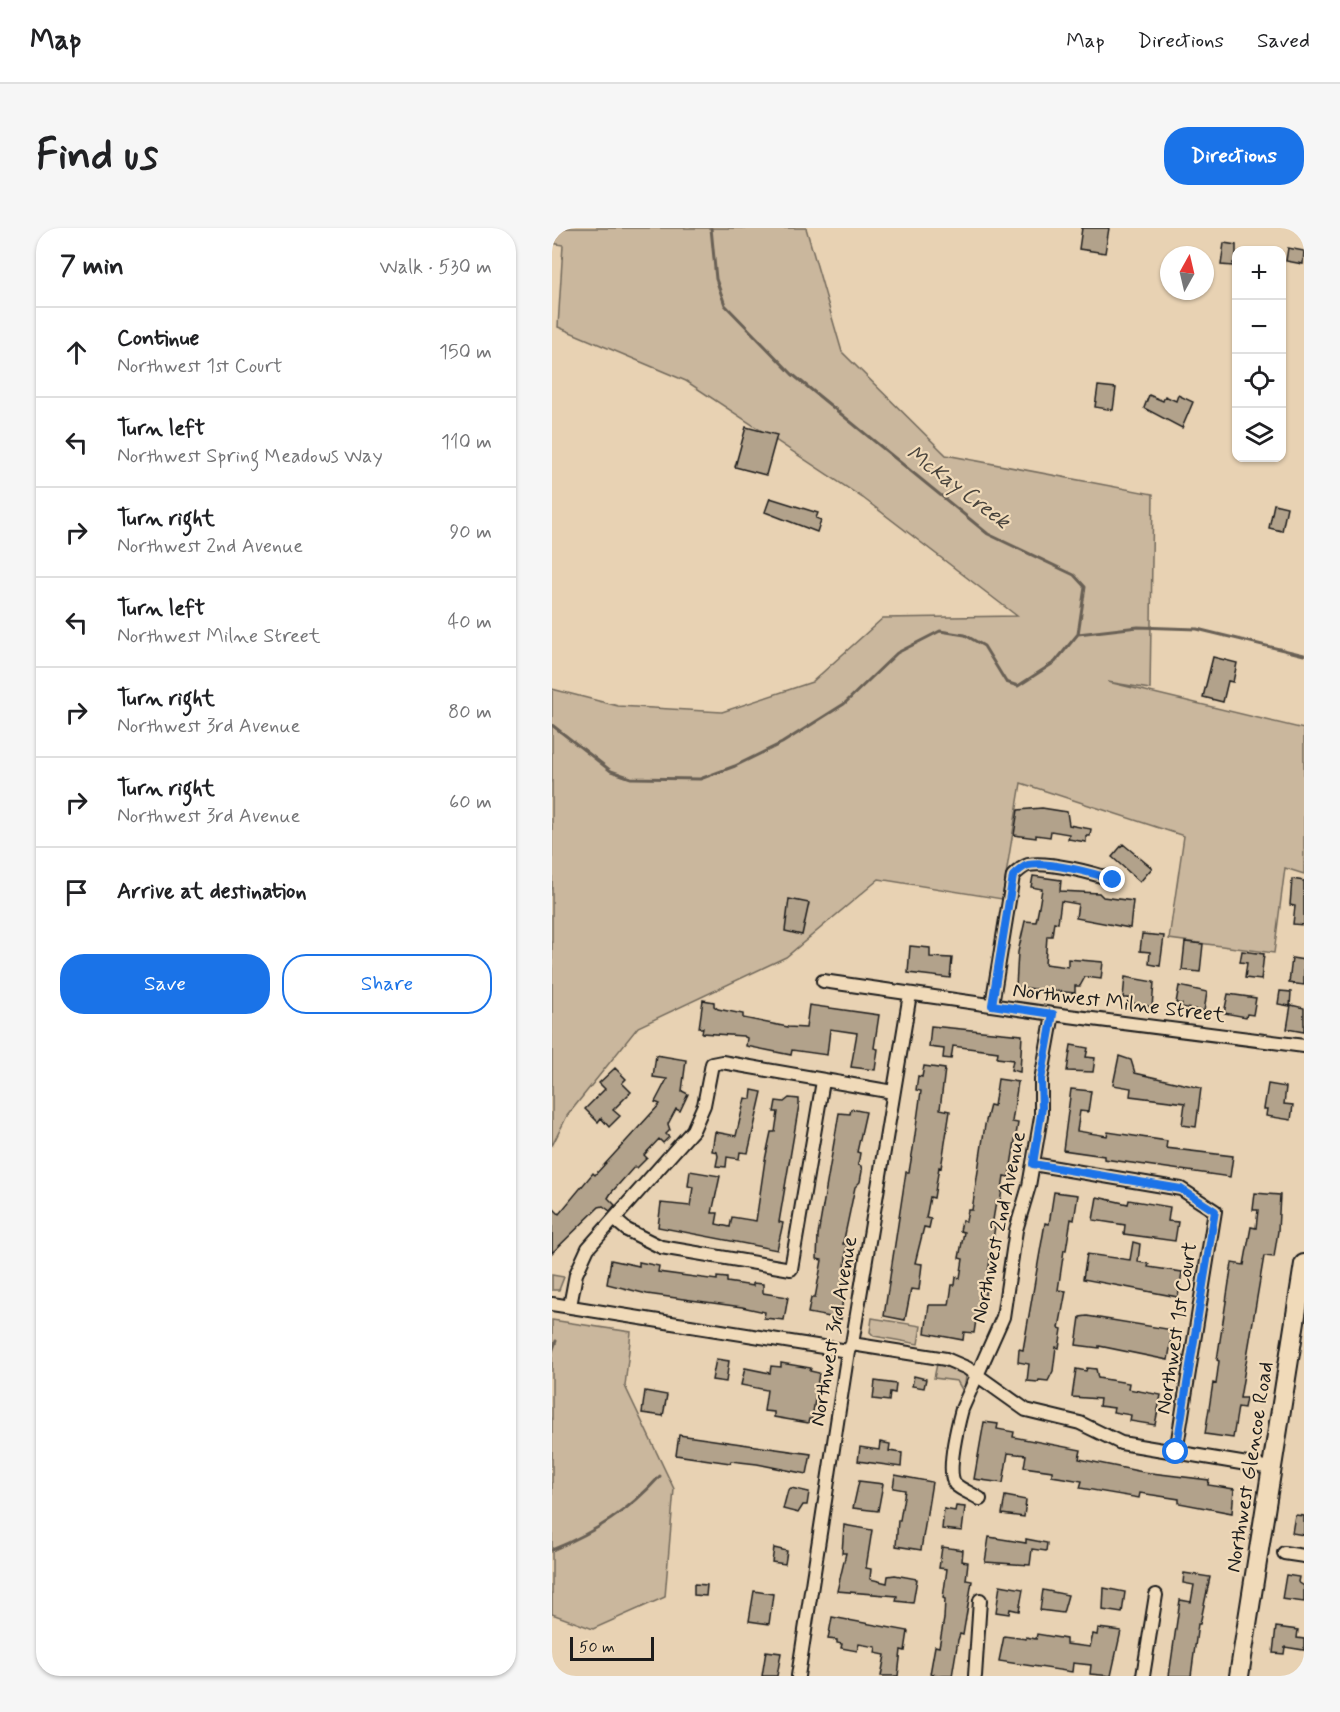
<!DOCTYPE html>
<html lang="en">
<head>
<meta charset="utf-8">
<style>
  :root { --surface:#fff; --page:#f6f6f6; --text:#202124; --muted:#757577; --line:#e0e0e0; --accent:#1a73e8 }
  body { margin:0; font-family:Mynerve,sans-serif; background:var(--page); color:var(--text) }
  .controls { position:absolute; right:18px; top:18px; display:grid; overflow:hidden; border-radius:12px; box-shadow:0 2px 4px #0004 }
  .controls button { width:54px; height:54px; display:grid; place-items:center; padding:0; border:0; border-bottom:2px solid var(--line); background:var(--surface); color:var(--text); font:30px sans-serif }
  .compass { position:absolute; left:608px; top:18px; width:54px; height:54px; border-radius:50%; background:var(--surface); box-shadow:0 2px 4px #0004; rotate:8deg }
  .scale { position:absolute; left:18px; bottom:15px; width:84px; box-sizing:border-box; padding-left:6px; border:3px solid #1c1c1c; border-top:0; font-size:16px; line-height:21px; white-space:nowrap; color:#1c1c1c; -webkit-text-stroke:4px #f0dab9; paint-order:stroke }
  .stop { position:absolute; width:18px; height:18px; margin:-14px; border:4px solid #1a73e8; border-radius:50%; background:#fff }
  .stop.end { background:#1a73e8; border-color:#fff; box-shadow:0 2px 6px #0008 }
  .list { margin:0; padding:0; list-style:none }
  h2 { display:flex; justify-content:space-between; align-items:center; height:78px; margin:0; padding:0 24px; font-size:26px }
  h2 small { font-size:20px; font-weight:400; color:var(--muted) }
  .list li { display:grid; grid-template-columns:39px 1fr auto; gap:18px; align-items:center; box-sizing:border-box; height:90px; padding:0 24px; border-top:2px solid var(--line) }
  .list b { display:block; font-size:22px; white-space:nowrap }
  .list p { margin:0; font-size:20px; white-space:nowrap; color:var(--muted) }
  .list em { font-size:20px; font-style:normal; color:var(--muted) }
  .actions { display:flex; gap:12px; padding:18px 24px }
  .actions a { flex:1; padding:14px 0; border:2px solid var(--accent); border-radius:24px; text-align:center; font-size:21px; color:var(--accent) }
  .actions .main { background:var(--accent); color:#fff }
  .icon { flex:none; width:33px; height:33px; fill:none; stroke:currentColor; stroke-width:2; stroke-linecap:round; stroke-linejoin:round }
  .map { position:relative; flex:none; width:752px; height:1448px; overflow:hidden; border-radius:24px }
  header { display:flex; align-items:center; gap:36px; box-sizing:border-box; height:84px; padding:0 30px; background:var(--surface); border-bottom:2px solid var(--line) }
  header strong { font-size:28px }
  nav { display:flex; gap:33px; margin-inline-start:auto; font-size:21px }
  .intro { display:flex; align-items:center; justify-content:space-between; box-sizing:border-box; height:144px; padding:0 36px }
  h1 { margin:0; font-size:42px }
  .button { padding:15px 27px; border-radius:24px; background:var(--accent); color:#fff; font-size:21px; font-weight:700 }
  main { display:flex; gap:36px; padding:0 36px }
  aside { flex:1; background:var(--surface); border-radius:24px; box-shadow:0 2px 4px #0004 }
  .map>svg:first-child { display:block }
  .green { fill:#cab79d; stroke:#736a5c; stroke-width:1.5 }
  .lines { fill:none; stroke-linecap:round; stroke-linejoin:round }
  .stream { stroke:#696155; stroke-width:3 }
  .building { fill:#b2a28b; stroke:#1c1c1c; stroke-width:1.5 }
  .minor-casing { stroke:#1c1c1c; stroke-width:16 }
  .primary-casing { stroke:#1c1c1c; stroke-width:22 }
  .minor { stroke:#f0dab9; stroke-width:12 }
  .primary { stroke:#f0dab9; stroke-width:18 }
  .route { stroke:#1a73e8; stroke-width:8 }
  .labels { text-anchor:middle; stroke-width:4.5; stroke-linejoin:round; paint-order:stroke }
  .street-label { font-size:21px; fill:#1c1c1c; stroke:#f0dab9 }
  .water-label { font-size:22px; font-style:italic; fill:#49443d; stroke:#f0dab9 }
</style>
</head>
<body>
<header>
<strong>Map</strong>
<nav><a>Map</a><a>Directions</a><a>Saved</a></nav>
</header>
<div class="intro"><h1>Find us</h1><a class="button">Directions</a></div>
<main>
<aside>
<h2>7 min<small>Walk · 530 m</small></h2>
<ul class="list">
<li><svg class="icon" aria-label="ahead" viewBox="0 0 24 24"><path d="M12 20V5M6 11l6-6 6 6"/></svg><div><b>Continue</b><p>Northwest 1st Court</p></div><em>150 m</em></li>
<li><svg class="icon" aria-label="left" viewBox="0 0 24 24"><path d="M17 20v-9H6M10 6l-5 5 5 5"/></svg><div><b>Turn left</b><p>Northwest Spring Meadows Way</p></div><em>110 m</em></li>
<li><svg class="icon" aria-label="right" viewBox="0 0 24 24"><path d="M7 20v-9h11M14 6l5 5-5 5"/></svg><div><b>Turn right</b><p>Northwest 2nd Avenue</p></div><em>90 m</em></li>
<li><svg class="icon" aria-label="left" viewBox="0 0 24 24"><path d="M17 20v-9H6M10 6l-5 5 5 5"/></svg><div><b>Turn left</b><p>Northwest Milne Street</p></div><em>40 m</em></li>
<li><svg class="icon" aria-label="right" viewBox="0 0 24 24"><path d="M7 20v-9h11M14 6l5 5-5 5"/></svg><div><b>Turn right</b><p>Northwest 3rd Avenue</p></div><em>80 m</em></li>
<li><svg class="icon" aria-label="right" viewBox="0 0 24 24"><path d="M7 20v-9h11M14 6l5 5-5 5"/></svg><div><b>Turn right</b><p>Northwest 3rd Avenue</p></div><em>60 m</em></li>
<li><svg class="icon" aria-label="arrive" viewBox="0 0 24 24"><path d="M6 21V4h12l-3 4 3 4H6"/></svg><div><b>Arrive at destination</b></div></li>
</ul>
<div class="actions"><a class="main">Save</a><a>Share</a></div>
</aside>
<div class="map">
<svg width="752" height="1448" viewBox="0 0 752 1448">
  <rect width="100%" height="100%" fill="#e8d2b3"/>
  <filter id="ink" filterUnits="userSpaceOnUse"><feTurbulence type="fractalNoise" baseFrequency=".0167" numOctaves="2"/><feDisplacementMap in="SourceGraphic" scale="12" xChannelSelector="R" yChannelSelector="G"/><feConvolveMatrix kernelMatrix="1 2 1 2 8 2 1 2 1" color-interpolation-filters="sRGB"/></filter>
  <g filter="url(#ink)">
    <!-- green -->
    <path class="green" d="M0,0H254L290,124L394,227L601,266L598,461L556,454L752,501V646L733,640L722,725L617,711L632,608L469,555L450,671L327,651L234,729L86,799L15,888L0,918V461L66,478L170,484L260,454L331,390L465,388L311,270L134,153L6,99L11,17L0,15Z
      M0,1047L12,1049L7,1062H0Z
      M320,1090L369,1098L366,1116L322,1108L318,1104Z
      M0,1092L79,1104L73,1158L122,1261L113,1369L41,1401L0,1386Z
      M385,1136L409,1143L414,1148L412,1165L405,1153L382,1150Z"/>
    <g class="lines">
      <!-- stream -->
      <path class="stream" d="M526,406L586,399L645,401L752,427
        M0,497L59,543L79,550L148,551L183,538L230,515L292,476L345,425L388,403L413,407L432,418L454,454L466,458L503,434L526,406L533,359L522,347L436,306L240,146L173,77L164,51L159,0
        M0,1124L4,1113
        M0,1322C43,1304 77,1283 108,1248"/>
    </g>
    <!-- building -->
    <path class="building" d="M530,0H557L553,25L527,21Z
      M672,15L684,17V35H681V38L669,37Z
      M736,20L752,23L751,36L734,33Z
      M546,158L564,160L561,182L543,179Z
      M597,167L611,173L613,168L624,173L626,167L641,174L630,200L592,180Z
      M194,199L225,207L214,247L183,239Z
      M218,270L266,285L264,290L269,292L265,304L213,284Z
      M722,276L735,279L730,303L717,300Z
      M661,429L685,435L681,454L676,453L671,474L651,469Z
      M490,580L515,584L517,597L539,601L538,608H534V614L516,611L517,606L499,603L498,609L484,607V610L462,607L466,582Z
      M571,616L600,640L588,654L560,629Z
      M481,648L509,652L508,663L547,665L551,669L581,673L578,700L524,690L526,676L509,673L506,695L502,694L500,708H495L493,736L516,739V731L551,734L549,751L533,749L528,758H523V765L464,759L466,724L473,693L484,694L487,679L490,661L479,659Z
      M740,651L752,653V697L741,696L743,678L738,677Z
      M237,671L257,675L250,707L233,703Z
      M590,706L612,708L608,738L597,736L598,724L588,723Z
      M633,714L651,716L648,744L630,742Z
      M358,718L378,720V729L400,730L398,750L356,745Z
      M690,723L712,726L709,752L693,750L695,735L688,734Z
      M740,730L752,732V757L737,755Z
      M573,749L602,754L600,779L576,774V770H571Z
      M627,758L655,764L652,783L629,779L630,776L624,775Z
      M728,763L739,764L738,778L726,776Z
      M676,766L704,770L701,787L695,786L694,789L672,785Z
      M151,772L162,774V778L166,781L191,786V790L236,799L254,800L257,777L327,787L322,820L326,821L323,842L299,839L305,805L278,801L275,827L240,822L239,827L194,818L195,810L191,808L150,805L151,800H147Z
      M739,777L752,780V804L735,801Z
      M379,798L470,807L468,844L459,842L461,832L445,830L446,824L401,818L399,831L391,830L392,821L377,819Z
      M519,817L536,820L534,829L543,830L541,844L515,843Z
      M104,827L134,832L130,863L136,866L128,883L124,881L116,896L118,902L114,906L117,909L111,915L107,911L92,927L95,930L85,940L83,938L59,965L56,970L63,977L58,983L51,978L47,979L0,1025V979L7,986L41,945L43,947L108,876L103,874L115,851L101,849Z
      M567,828L579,832L583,845L649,860L644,899L630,897L633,875L578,868L579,860L561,857Z
      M372,838L393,841L388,881L398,883L389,940L387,939L382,970L378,969L374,990L379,991L377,1000L372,999L363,1035L370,1036L367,1062L359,1061L353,1092L332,1088L354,944H357L361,921L369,863L364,862L366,848L370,849Z
      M63,840L74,851L70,855L79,864L61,882L68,888L57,899L49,890L46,894L33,881L53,861L47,855Z
      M446,851L466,854L460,894L466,895L457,949L452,948L448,975L444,974L440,998H443L432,1073H427L422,1105L412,1104L411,1112L373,1105L377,1077H397L400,1057H403L404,1049L408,1050L411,1031L407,1030L412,1004L408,1003L410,993H414L416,982H420L433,897L438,877L442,878Z
      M716,856L734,859L732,876L741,877L739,892L714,888L715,881H712Z
      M519,861L539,863L536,884L528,883L525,903L555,908L556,904L615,913L614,920L681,928L678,949L552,931V928L511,922Z
      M200,862L210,864L196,925L188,924L187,931L175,929L174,939L164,938L166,928L165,924L160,923L163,904L184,908L193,870L199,871Z
      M237,870L247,871V877L227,994L231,995L225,1022L106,999L109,975L138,978L141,959L136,958L138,943L168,948L160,985H166L164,996L178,999L180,989L204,993L213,932L219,904H223L226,884H222L224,873L232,874Z
      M299,881L314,884L305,924L308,925L306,937L309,938L310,943L308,954L303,959L291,1016H295L289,1091L256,1085L259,1070H263L270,1032L265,1031L266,1007L287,885L298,886Z
      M502,964L526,967L522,992L519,991L514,1022H512L506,1062L514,1063L507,1100L510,1101L507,1120L504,1119L501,1143L496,1153L487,1152L486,1154L475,1153L477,1136L466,1134L467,1121L471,1122L493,995L497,996Z
      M703,965L728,967L726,1003L722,1029L712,1028L688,1170H694L692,1180L686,1179L681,1210L653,1206L661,1155L664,1156L667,1133L665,1132L680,1035L692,1037L699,999L704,1000L706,982H701Z
      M545,969L576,976L577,972L618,979L616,993L626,994L623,1013L572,1006L573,997L541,992Z
      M581,1014L588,1016L586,1034L597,1036L596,1039L630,1044L626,1069L531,1051L535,1026L578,1032Z
      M59,1032L87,1038V1034L107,1038L106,1044L165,1052V1049L175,1050V1054L201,1058V1055L211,1056V1065L236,1069L232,1092L212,1090L213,1084L190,1079L95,1066L55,1056Z
      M535,1088L621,1102L616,1132L547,1118V1120L524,1117L528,1089Z
      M164,1131L177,1133L174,1154L160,1152Z
      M229,1135L259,1140L258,1143L267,1145L260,1191H257L256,1195L222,1189V1184L212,1183L215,1162L189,1157L193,1140L218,1145L219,1138L229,1139Z
      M535,1140L544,1141L546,1150L577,1155L576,1161L609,1167L603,1197L578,1193L579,1187L561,1184L562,1180L547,1178L548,1171L520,1169L524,1141L534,1143Z
      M362,1148L374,1151L372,1160L360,1158Z
      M323,1153L344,1156L343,1165L338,1164L337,1173L321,1171Z
      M93,1163L115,1167L111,1188L90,1185Z
      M432,1194L446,1196L445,1201L462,1204L461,1209L529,1222L527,1231L591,1244L657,1252L656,1257L682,1261L680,1285L627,1275V1271L588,1265L587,1270L528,1260L530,1253L500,1248V1243L472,1239L474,1227L456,1225L451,1255L422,1251Z
      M127,1207L259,1226L255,1246L205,1236L179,1233L178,1235L124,1227Z
      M328,1214L338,1216L337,1223L350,1225L349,1239L306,1233L308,1219L327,1222Z
      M343,1247L380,1254L369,1322L344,1318L346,1292H348L353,1262L341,1260Z
      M307,1253L331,1256L326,1283L301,1280Z
      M239,1260L257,1264L255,1277H251L246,1285L231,1281L236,1262Z
      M453,1268L474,1272L472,1289L450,1286Z
      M404,1278L413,1279L410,1303L390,1301L392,1281L403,1283Z
      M743,1287L752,1288V1307L740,1305Z
      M292,1297L320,1302L314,1340L319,1341L318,1351L335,1355L336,1348L343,1347L365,1351L361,1375L344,1373L345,1368L285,1363L294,1325H290Z
      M437,1309L474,1315V1311L495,1315L494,1323L480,1321L478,1337L433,1334Z
      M390,1319L411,1322L410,1333L416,1334L414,1352L420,1353L411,1407L408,1406L406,1412L400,1448L378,1446L383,1418L387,1419L392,1391L393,1371L391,1370L395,1341L387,1340Z
      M222,1320L235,1323L233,1336L220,1334Z
      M632,1345L658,1349L648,1396H646L639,1448H617L628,1372L639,1374L642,1357L631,1355Z
      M734,1347L747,1349L746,1354L752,1358V1374L730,1371Z
      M142,1356L155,1357L154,1368L142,1367Z
      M448,1357L471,1361L467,1383L458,1381L457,1386L444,1384Z
      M552,1360L573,1364L570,1385L551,1382Z
      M491,1362L516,1367L511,1385L488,1382Z
      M202,1363L221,1366L217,1396L197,1393Z
      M280,1389L356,1403L353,1423L349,1422L346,1448H329L333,1427L323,1425L324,1419L307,1416L305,1423L289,1420L290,1416L285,1415V1412L276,1411Z
      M724,1399L746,1402L745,1410L752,1411V1422L733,1419L732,1426L721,1425Z
      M546,1400L569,1403L559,1448L538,1446L539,1437L521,1435L520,1444L447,1433L452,1408L474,1411V1409L484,1411L485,1406L514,1411V1416L538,1419L541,1406L545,1407Z
      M214,1423L229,1425L225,1448H210Z"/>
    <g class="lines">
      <!-- minor casing -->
      <g class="minor-casing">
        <path id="minor" d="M271,753L501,786L752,818
          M440,777L461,648C466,643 470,639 476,637C496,633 542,645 561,652
          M481,936L629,961L663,983L624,1224
          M62,991L75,1002L109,1019L239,1041L271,853
          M0,1076L296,1123
          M18,1078L24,1046L36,1020L141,902L152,877L160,836L170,834L341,864
          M300,1116L394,1131L415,1140L474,1182L528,1195L569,1215L719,1240
          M428,1271C421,1266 409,1262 403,1256C394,1244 406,1196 410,1181L451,1089L464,1002L477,958L489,889V852L501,786
          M732,1325L752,1328
          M246,1448L296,1123L300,1116L358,766
          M423,1448L428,1372
          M591,1448L604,1367"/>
      </g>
      <!-- primary casing -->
      <g class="primary-casing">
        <path id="primary" d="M687,1448L752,1036"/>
      </g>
      <!-- minor -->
      <use href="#minor" class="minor"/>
      <!-- primary -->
      <use href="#primary" class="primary"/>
    </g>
  </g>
  <g class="lines" filter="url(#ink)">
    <!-- route -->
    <path class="route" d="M561,652C542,645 496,633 476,637C470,639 466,643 461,648L440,777L501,786L489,852L490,880L481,936L629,961L663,983L624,1224"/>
  </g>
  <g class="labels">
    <!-- street labels -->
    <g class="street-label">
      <text transform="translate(567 774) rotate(7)" y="7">Northwest Milne Street</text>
      <text transform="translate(446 999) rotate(-78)" y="7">Northwest 2nd Avenue</text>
      <text transform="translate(624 1100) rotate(-81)" y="7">Northwest 1st Court</text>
      <text transform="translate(281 1103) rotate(-80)" y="7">Northwest 3rd Avenue</text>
      <text transform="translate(697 1239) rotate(-81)" y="7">Northwest Glencoe Road</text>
    </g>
    <!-- water labels -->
    <g class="water-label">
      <text transform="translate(407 258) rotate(37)" y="8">McKay Creek</text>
    </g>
  </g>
</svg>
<div class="controls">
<button>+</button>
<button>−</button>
<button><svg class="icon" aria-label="locate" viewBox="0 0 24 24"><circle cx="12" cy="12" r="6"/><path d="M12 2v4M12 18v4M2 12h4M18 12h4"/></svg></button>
<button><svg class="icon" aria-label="layers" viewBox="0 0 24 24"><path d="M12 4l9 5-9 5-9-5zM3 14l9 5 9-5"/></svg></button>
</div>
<svg class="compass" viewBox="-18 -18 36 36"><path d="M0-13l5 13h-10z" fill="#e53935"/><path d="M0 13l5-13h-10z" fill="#757577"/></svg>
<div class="scale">50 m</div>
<div class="stop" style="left:624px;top:1224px"></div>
<div class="stop end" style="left:561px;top:652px"></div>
</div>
</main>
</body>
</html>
